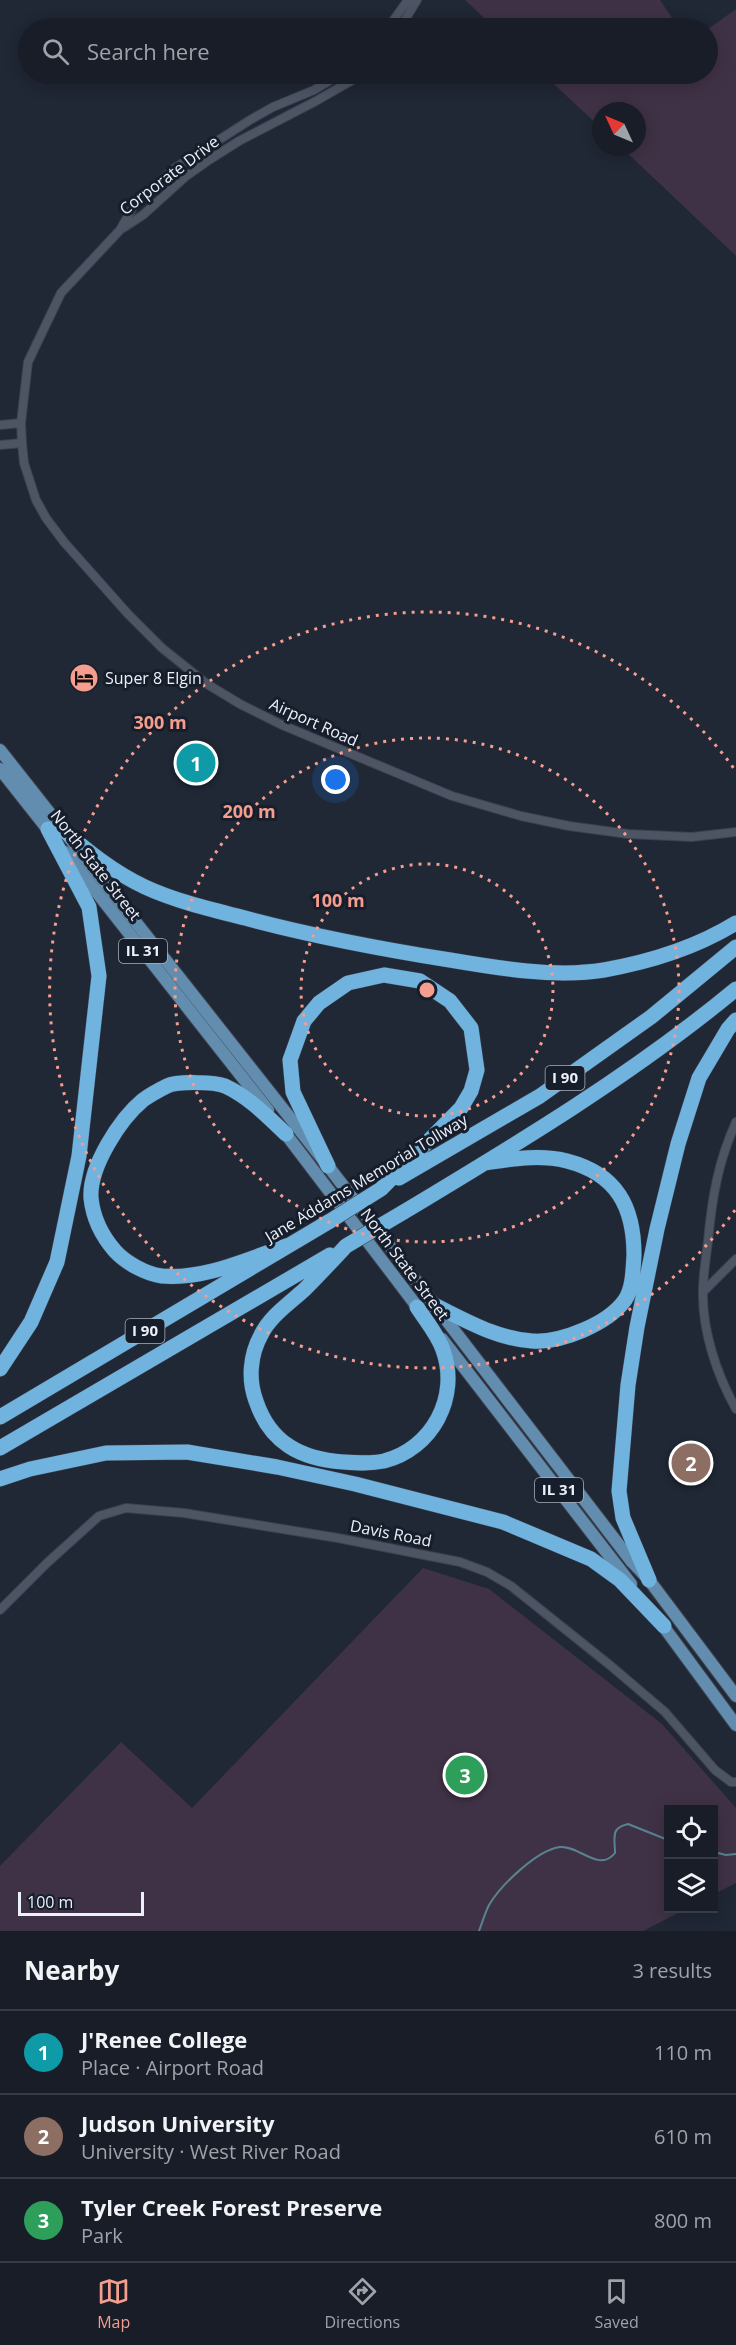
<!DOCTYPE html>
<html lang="en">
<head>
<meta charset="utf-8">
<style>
  :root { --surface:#181d28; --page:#252a34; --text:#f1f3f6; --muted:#9fa2a8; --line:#363b45; --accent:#f59d8e }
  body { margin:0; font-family:"Open Sans",sans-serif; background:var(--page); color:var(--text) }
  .controls { position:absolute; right:18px; bottom:18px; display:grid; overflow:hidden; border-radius:0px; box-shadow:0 3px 15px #0003 }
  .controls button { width:54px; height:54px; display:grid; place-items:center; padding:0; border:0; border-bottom:2px solid var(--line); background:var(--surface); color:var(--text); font:30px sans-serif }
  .compass { position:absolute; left:592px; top:102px; width:54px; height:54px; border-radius:50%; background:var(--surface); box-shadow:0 3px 15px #0003; rotate:314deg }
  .scale { position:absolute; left:18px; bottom:15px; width:126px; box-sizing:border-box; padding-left:6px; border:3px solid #ebf0f9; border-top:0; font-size:16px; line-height:21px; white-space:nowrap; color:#ebf0f9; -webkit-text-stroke:4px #171e2b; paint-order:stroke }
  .you { position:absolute; left:336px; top:780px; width:21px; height:21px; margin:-15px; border:4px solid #fff; border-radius:50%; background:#1a73e8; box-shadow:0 0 0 9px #1a73e833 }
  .badge { display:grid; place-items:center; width:39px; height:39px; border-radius:50%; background:var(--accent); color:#fff; font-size:20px; font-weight:700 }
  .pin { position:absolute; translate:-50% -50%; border:3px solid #fff; box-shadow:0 2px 6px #0006 }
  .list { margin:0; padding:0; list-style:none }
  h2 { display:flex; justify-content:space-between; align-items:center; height:78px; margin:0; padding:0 24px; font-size:26px }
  h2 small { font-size:20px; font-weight:400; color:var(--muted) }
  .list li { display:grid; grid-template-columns:39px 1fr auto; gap:18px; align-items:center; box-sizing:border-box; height:84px; padding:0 24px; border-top:2px solid var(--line) }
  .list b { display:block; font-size:22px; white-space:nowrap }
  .list p { margin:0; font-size:20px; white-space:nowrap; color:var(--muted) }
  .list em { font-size:20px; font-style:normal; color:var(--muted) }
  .icon { flex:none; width:33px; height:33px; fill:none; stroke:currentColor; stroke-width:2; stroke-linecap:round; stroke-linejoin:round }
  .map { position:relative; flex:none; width:736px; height:1931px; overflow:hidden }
  .search { position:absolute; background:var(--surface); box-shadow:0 3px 15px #0003; left:18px; right:18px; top:18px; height:66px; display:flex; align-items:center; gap:15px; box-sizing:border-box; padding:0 21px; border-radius:33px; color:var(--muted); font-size:22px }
  .sheet { height:330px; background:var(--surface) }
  nav { display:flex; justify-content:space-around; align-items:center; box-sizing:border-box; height:84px; border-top:2px solid var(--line); background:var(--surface); font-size:16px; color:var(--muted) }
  nav a { display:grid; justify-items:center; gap:3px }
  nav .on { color:var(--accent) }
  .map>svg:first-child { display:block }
  .green { fill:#403246 }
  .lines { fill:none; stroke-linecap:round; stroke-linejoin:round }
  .stream { stroke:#57848f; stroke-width:2 }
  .minor-casing { stroke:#3c414d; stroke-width:10 }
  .primary-casing { stroke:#3c414d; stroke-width:14 }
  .motorway-casing { stroke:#3c414d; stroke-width:16 }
  .minor { stroke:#4d5565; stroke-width:8 }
  .primary { stroke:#628dae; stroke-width:12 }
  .motorway { stroke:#70b3df; stroke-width:15 }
  .motorway-bridge-casing { stroke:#3c414d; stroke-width:16; stroke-linecap:butt }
  .motorway-bridge { stroke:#70b3df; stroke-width:15 }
  .ring { fill:none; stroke:#f59d8e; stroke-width:3; stroke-dasharray:3 6 }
  .labels { text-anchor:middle; stroke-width:6; stroke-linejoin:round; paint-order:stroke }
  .shield { fill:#171e2b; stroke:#abb1bb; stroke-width:1.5 }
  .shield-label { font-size:15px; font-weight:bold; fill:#ebf0f9 }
  .street-label { font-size:16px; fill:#ebf0f9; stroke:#171e2b }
  .poi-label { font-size:16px; fill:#ebf0f9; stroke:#171e2b; text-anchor:start }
  .centre { fill:#f59d8e; stroke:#171e2b; stroke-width:3 }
  .ring-label { font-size:18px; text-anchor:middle; font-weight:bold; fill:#f59d8e; stroke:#171e2b; stroke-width:6; stroke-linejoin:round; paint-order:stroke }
</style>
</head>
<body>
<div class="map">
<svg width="736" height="1931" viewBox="0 0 736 1931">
  <rect width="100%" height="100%" fill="#202735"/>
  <!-- green -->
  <path class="green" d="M465,0H660L679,28H495Z
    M736,9V256L621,147H637V111H601V128L543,74H708V29Z
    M423,1568L489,1589L662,1724L736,1808V1883L714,1894V1810H668V1908L686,1909L643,1931H0V1866L121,1742L192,1808Z"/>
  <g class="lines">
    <!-- stream -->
    <path class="stream" d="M714,1852L726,1855L736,1854
      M479,1931C482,1923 485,1913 489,1905C501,1885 537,1850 560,1847C579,1845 599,1873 615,1853C615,1838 610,1828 628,1824L668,1840"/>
    <!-- minor casing -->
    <g class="minor-casing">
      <path id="minor" d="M388,28L408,0
        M400,28L417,0
        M341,74L314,90L273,107L250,120L175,168L136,202L120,230L61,293L28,362L21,423L22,443L24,463L36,500L46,518L64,542L128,614L162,648L207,684L240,704L282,725L452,796L521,816L569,826L628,834L692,837L736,832
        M123,228L143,215L185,177L209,160L239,141L316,101L363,74
        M0,425L21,423
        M0,445L22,443
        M736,1122C718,1162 712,1198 708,1241C706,1258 703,1275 703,1291C702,1331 717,1375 736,1409
        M703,1292L736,1259
        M0,1610L47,1563L99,1516L126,1508L184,1513L338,1538L460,1562L487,1572L511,1586L611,1666L665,1712L715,1770L731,1782H736"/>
    </g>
    <!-- primary casing -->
    <g class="primary-casing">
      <path id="primary" d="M0,750L328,1166L632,1562L649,1580L736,1696
        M0,769L53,836
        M65,852L268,1110
        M282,1129L422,1313
        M442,1339L631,1584
        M658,1619L736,1725"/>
    </g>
    <!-- motorway casing -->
    <g class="motorway-casing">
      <path id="motorway" d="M60,827C86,850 113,872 145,887C175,901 213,910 245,918C312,936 381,949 450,960C497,968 556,978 604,970C649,962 697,947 736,923
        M286,1134C268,1117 249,1097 225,1086C215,1082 177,1081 167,1086C159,1090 150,1095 143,1100C120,1119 89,1167 91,1198C93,1218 102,1236 115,1251C126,1263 146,1274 162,1276C205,1280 250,1258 289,1245
        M328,1166L293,1092L290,1060L304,1021L319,1003L348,983L384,975L420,981L450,1001L471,1028L477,1070L471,1091L461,1108L381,1189
        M399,1178L540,1096L651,1017L736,947
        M402,1213C517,1144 632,1075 736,989
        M346,1246C332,1261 319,1275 305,1289C290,1303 270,1316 261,1335C250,1355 248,1380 256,1401C270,1443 301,1459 343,1462C357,1463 370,1464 384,1461C432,1449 460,1397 443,1350C438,1335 426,1321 417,1307
        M434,1305C465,1320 497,1339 532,1341C561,1343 608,1324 625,1300C633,1288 633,1270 634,1255C634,1207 617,1174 567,1161C540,1154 512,1159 485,1163
        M0,1369L31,1322L57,1262L79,1156L99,976L89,907L48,829
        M0,1417L330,1221
        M0,1448L330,1255
        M0,1479L30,1469L106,1453L187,1452L277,1467L355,1484L503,1522L591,1559L620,1580L664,1626
        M649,1580L623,1518L619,1491L628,1385L637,1327L657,1229L678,1144L699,1078L728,1029L736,1020"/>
    </g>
    <!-- minor -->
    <use href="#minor" class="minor"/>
    <!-- primary -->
    <use href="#primary" class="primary"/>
    <!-- motorway -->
    <use href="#motorway" class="motorway"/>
    <!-- motorway-bridge casing -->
    <g class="motorway-bridge-casing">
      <path id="motorway-bridge" d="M330,1221L381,1189
        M346,1246L402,1213"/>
    </g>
    <!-- motorway-bridge -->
    <use href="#motorway-bridge" class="motorway-bridge"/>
  </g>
  <!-- distance rings -->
  <g class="ring">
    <circle cx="427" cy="990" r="126"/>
    <circle cx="427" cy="990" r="252"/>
    <path d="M735 1210A378 378 0 1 1 735 770"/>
  </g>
  <!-- icons -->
  <defs>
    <g id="hotel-disc" transform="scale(1.5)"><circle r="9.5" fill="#f59d8e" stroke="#171e2b"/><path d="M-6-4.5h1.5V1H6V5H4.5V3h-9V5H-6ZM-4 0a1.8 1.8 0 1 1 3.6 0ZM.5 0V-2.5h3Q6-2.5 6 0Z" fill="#111"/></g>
  </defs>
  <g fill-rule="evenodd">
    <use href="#hotel-disc" x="84" y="678"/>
  </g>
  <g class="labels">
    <!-- shield labels -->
    <g class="shield">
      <rect x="119" y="939" width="48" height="24" rx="4.5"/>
      <rect x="545.5" y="1066" width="39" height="24" rx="4.5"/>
      <rect x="125.5" y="1319" width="39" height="24" rx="4.5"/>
      <rect x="535" y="1478" width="48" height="24" rx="4.5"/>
    </g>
    <g class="shield-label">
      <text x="143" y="956">IL 31</text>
      <text x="565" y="1083">I 90</text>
      <text x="145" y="1336">I 90</text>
      <text x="559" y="1495">IL 31</text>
    </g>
    <!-- street labels -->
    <g class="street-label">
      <text transform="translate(169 175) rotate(-37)" y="6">Corporate Drive</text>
      <text transform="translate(314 722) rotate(24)" y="6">Airport Road</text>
      <text transform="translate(96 865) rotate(52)" y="6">North State Street</text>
      <text transform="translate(366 1178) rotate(-31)" y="6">Jane Addams Memorial Tollway</text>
      <text transform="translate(405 1264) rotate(53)" y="6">North State Street</text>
      <text transform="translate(391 1533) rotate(11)" y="6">Davis Road</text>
    </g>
    <!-- poi labels -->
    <g class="poi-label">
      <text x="105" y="684">Super 8 Elgin</text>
    </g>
  </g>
  <circle cx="427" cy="990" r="9" class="centre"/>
  <g class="ring-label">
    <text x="160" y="729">300 m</text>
    <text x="249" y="818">200 m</text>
    <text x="338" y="907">100 m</text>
  </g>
</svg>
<div class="controls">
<button><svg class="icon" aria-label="locate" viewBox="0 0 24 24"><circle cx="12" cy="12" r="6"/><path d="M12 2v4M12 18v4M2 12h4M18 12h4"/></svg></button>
<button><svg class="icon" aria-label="layers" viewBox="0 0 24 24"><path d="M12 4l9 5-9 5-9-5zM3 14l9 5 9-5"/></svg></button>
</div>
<svg class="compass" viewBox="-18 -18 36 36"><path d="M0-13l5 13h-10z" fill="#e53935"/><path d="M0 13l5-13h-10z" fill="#9fa2a8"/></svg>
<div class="scale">100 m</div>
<div class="you"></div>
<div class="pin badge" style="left:196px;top:763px;background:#0f9aa8">1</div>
<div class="pin badge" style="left:691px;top:1463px;background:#8d6e63">2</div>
<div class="pin badge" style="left:465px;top:1775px;background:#2e9e5b">3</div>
<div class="search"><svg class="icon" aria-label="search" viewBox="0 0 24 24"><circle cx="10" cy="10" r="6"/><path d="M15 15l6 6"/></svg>Search here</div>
</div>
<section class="sheet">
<h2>Nearby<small>3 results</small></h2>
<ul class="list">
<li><span class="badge" style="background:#0f9aa8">1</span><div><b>J'Renee College</b><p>Place · Airport Road</p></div><em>110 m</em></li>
<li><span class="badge" style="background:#8d6e63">2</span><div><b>Judson University</b><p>University · West River Road</p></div><em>610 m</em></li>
<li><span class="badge" style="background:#2e9e5b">3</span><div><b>Tyler Creek Forest Preserve</b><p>Park</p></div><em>800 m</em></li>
</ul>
</section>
<nav>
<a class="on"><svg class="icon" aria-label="map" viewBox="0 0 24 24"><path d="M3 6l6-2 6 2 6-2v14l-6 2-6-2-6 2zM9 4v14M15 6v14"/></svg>Map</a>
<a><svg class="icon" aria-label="directions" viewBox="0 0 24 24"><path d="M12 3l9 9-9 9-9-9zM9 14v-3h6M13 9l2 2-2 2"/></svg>Directions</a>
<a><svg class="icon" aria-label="saved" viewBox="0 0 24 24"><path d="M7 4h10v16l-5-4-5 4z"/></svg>Saved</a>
</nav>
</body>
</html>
